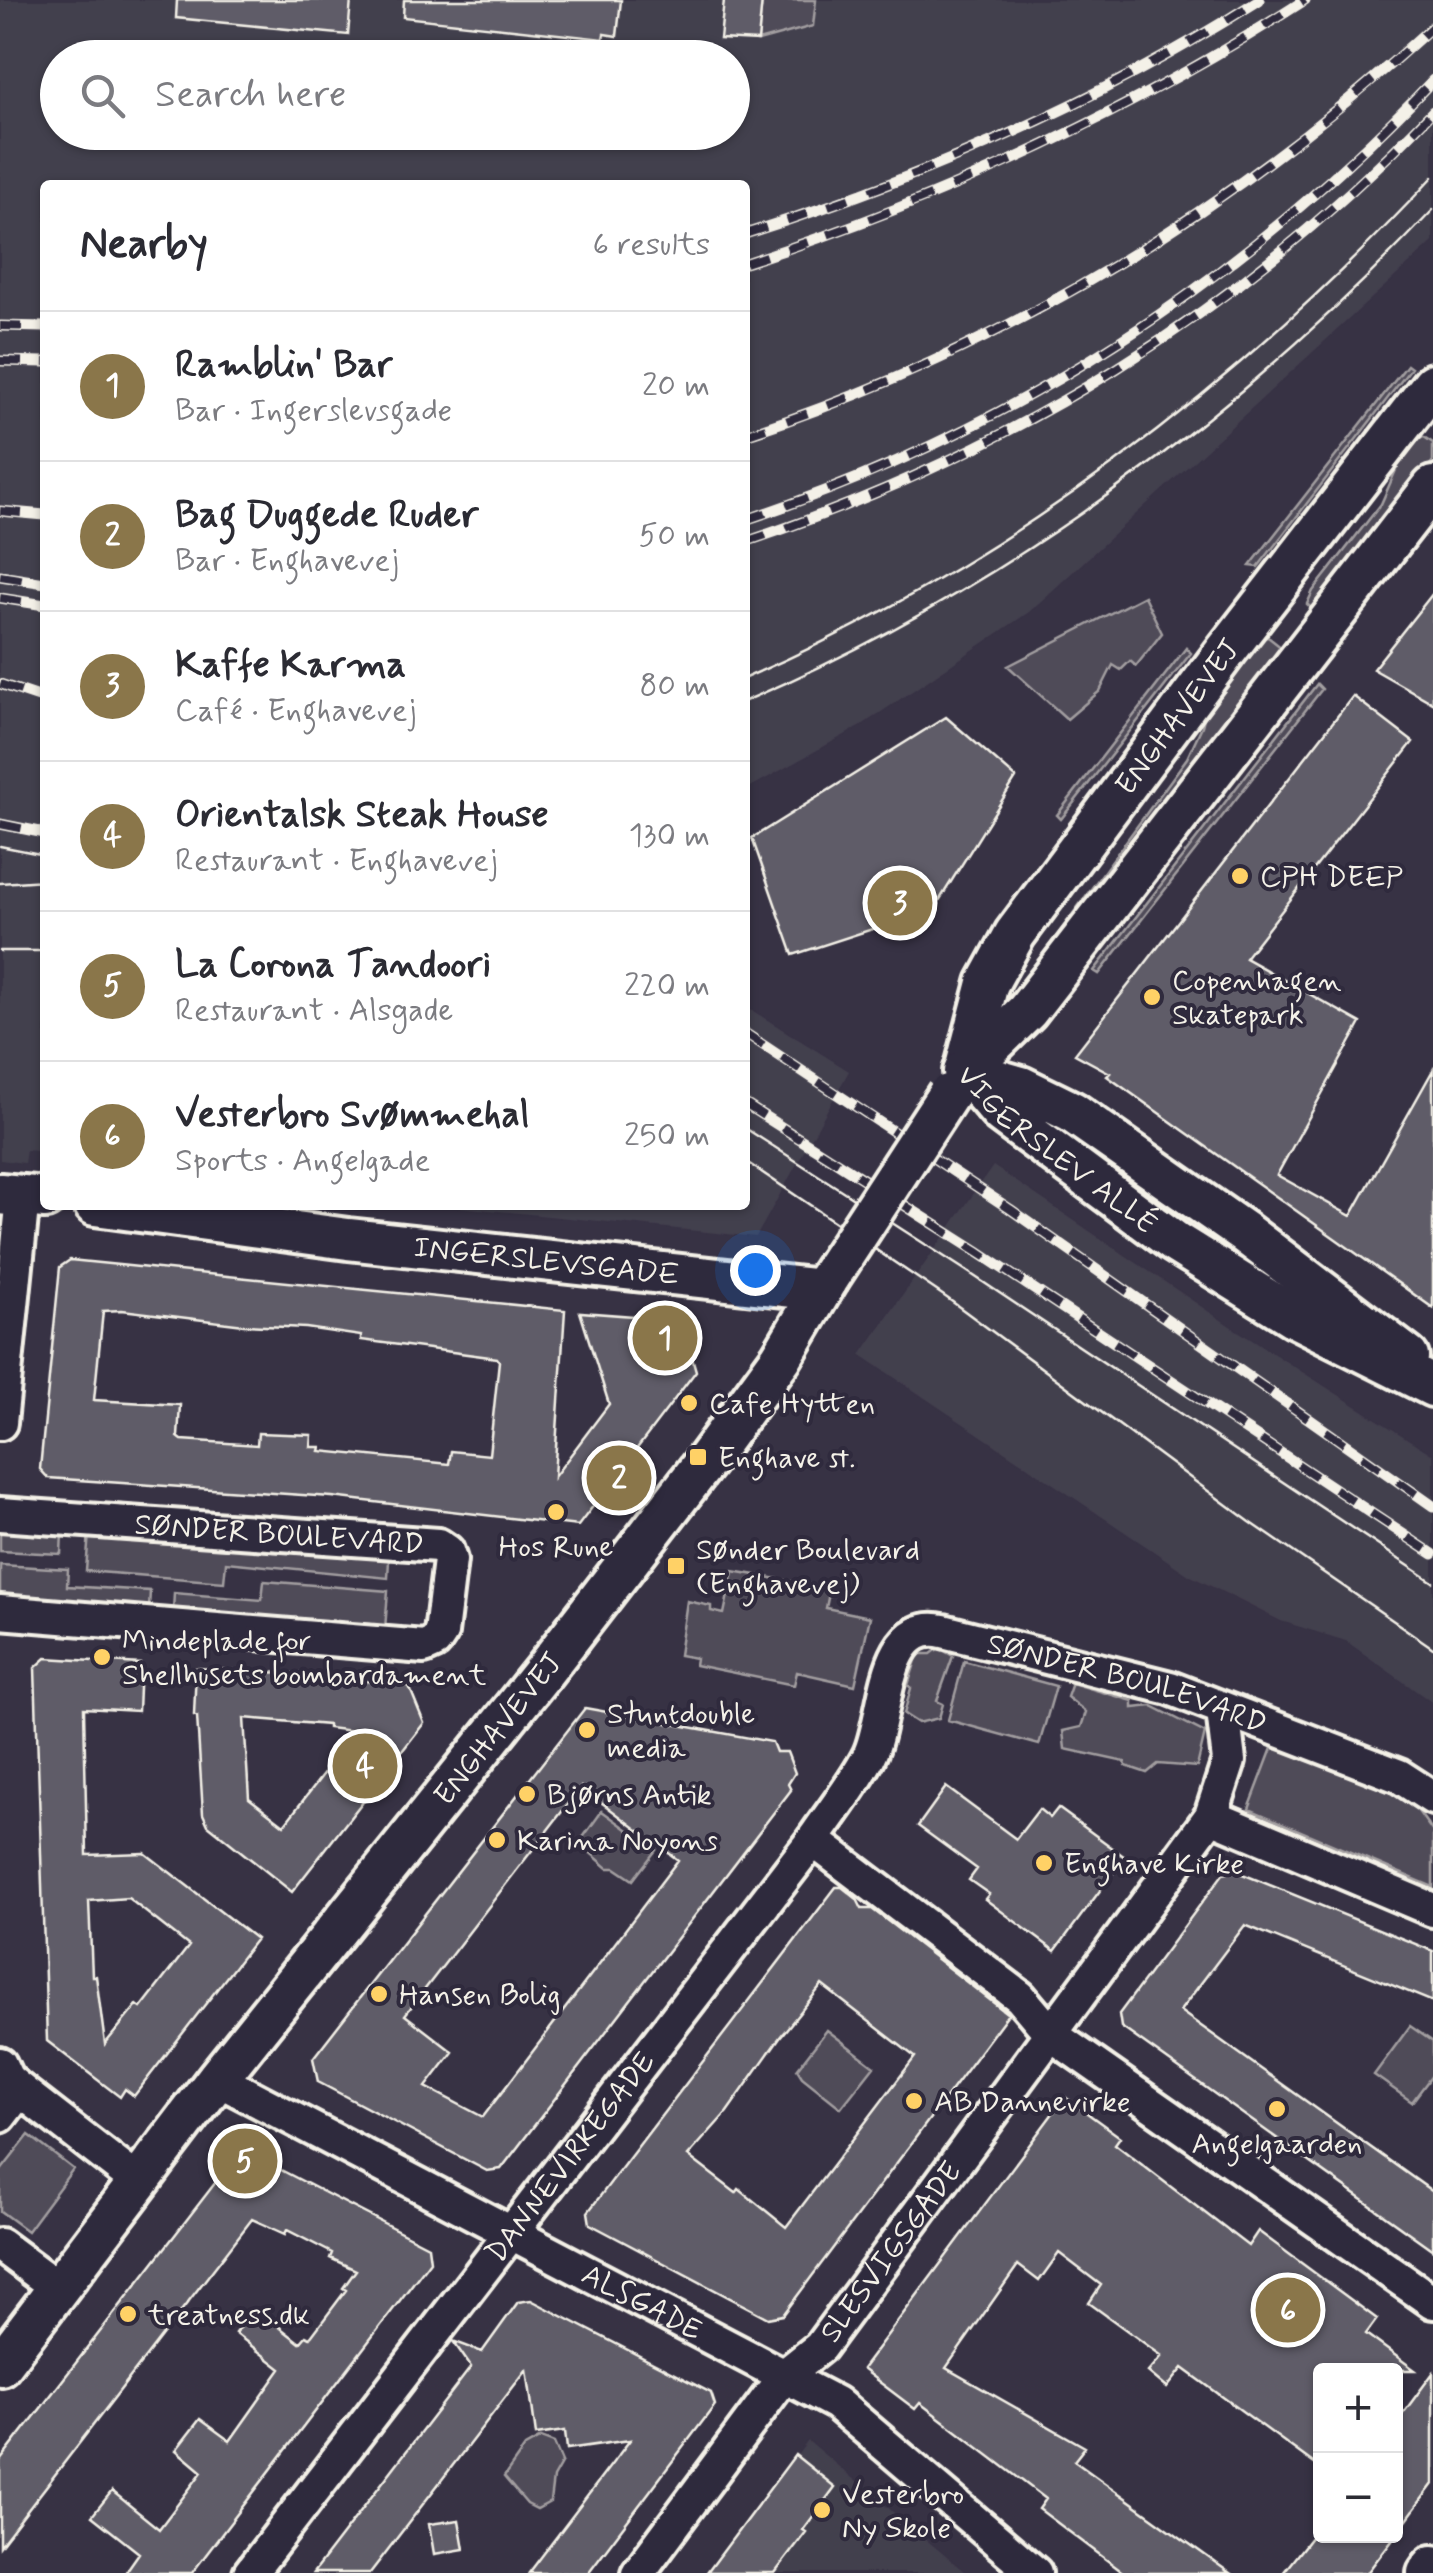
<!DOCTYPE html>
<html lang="en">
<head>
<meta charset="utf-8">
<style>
  :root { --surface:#fff; --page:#f7f7f7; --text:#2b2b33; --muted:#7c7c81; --line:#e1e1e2; --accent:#8a764a }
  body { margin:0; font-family:Mynerve,sans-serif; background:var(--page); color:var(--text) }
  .controls { position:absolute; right:30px; bottom:30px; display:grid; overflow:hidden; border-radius:10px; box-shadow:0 2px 8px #0004 }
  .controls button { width:90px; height:90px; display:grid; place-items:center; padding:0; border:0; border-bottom:2px solid var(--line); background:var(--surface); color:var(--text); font:50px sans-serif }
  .you { position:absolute; left:755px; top:1270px; width:35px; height:35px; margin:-25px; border:8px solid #fff; border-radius:50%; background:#1a73e8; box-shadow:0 0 0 15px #1a73e833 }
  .badge { display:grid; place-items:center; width:65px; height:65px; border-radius:50%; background:var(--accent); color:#fff; font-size:32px; font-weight:700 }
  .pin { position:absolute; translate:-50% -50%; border:5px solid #fff; box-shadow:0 2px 10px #0006 }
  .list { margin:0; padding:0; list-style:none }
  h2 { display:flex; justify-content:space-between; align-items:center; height:130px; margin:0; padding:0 40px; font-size:42px }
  h2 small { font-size:32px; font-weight:400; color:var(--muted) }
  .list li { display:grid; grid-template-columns:65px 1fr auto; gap:30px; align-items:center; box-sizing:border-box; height:150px; padding:0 40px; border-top:2px solid var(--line) }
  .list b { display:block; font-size:38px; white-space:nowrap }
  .list p { margin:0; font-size:32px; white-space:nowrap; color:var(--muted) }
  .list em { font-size:32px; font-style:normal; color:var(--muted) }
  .icon { flex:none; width:55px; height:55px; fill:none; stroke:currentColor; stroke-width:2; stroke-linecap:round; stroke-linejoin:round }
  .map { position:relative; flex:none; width:1433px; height:2573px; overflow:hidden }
  .search { position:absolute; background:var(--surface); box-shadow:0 2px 8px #0004; left:40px; top:40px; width:710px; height:110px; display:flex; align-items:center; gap:25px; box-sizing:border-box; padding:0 35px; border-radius:55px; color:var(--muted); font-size:38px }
  .panel { position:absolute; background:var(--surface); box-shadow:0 2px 8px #0004; left:40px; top:180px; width:710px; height:1030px; border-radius:10px }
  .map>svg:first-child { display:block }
  .built { fill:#433f4e; fill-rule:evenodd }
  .green { fill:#504b59; stroke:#a29ea0; stroke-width:2.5 }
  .building { fill:#5f5c67; stroke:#f4f1e8; stroke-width:2.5; fill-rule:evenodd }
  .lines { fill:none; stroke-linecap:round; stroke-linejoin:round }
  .minor-casing { stroke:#f4f1e8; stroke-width:40 }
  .tertiary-casing { stroke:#f4f1e8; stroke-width:48 }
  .minor { stroke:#2f2a3d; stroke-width:32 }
  .tertiary { stroke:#2f2a3d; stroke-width:40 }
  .tram { stroke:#f4f1e8; stroke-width:2.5 }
  .rail-casing { stroke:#f4f1e8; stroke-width:11 }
  .rail { stroke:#2f2a3d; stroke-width:8; stroke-dasharray:22; stroke-linecap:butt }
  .tertiary-bridge-casing { stroke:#f4f1e8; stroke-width:48; stroke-linecap:butt }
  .tertiary-bridge { stroke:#2f2a3d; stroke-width:40 }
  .poi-dot { fill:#ffd166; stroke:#2f2a3d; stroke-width:4 }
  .labels { text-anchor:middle; stroke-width:8; stroke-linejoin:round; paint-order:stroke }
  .street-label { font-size:30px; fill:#f4f1e8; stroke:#2f2a3d }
  .poi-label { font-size:30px; fill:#f4f1e8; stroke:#2f2a3d; text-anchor:start }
</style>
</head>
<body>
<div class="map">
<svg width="1433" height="2573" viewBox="0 0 1433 2573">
  <rect width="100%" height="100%" fill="#373244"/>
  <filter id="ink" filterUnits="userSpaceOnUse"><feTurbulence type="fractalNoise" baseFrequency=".01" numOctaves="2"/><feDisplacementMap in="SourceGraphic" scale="20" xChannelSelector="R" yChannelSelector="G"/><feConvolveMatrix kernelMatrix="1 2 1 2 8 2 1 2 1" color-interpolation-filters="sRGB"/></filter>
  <g filter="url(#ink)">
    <!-- built -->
    <path class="built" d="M0,0H1433V242L1029,612L859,727L745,790V185H45V1152L26,1150L24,1163L0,1160ZM58,58H732V132H58Z
      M745,1006L849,1071L756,1237L439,1205H745Z
      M993,1166L1230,1326L1433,1455V1703L1346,1641L1281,1621L1189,1575L861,1355Z
      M808,2441L966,2573H707Z"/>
    <!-- green -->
    <path class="green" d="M762,0H816L813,26L758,41Z
      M1407,365L1411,368L1258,567L1250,566Z
      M1424,437L1433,443V461L1317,614L1307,604L1313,591L1381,504L1407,445L1413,438Z
      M1144,596L1162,633L1136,666L1130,661L1121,670L1113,665L1100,691L1067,719L1008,666Z
      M1268,637L1287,652L1034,979L1028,975L1187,758L1202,726L1207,706L1258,638Z
      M1186,648L1191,653L1061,819L1057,815Z
      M1317,684L1322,689L1099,974L1094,971Z
      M0,1528L62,1532L61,1554L0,1551Z
      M89,1532L389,1560L388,1578L226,1562L224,1582L86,1571Z
      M0,1565L68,1569L67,1586L150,1591L149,1609L0,1600Z
      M733,1571L830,1588L826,1608L870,1617L855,1685L797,1672L794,1685L695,1665L696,1658L679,1655L687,1601L711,1606V1611L724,1614Z
      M264,1581L388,1591L385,1629L173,1611L174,1593L262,1600Z
      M939,1648L953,1656L937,1701L943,1704L939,1718L918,1723L904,1714L911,1688L908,1685L918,1654H931Z
      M964,1661L1056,1686L1039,1745L948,1720Z
      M1072,1683L1133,1701V1708L1152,1706L1205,1733L1197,1767L1158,1764L1147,1773L1126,1766L1125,1762L1065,1749L1063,1731L1081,1727L1086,1712L1067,1697Z
      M1277,1735L1397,1782L1433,1832V1887L1249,1809Z
      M602,1811L656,1850L633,1880L615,1868H608L579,1843Z
      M1410,2026L1433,2042V2074L1412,2102L1374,2075Z
      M827,2030L874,2066L841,2108L802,2077L797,2069Z
      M29,2135L73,2169L27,2231L0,2211V2172Z
      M541,2438L554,2443L562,2462L553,2478L550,2502L537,2509L527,2504L504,2477L525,2447Z"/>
    <!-- building -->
    <path class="building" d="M177,0H351L348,35L176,18Z
      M404,0H621L617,36L604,34L603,39L403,17Z
      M724,0H762L758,41L720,39Z
      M1433,593V703L1373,669Z
      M1353,696L1413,742L1245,958L1361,1023L1277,1175L1351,1216L1433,1070V1308L1107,1076L1110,1073L1075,1054Z
      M946,717L1016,778L934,909L793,955L752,838Z
      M70,1260L565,1310L554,1477L609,1404L580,1312L673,1319L679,1331L690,1335L696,1349L692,1357L696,1371L578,1526L332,1497L48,1478L40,1469L60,1267ZM122,1310L244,1325L306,1328L361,1336V1340L497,1358L499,1361L489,1455L451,1451L449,1464L320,1451L321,1447H311L312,1435L258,1433L257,1445L182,1440L178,1437L180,1405L94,1400L103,1311Z
      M46,1658L140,1664L138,1711L84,1708L87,1855L145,1853L256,1939L134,2096L125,2089L120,2097L47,2041L35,1668ZM128,1898L189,1946L141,2008L137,2005L105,2044L96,1976H92L89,1901Z
      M196,1668L303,1674L409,1686L424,1723L292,1892L208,1825L203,1814L197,1716L194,1715ZM244,1718L328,1725V1728L352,1731L329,1760L332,1763L284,1825L249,1798Z
      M585,1708L772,1742L776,1752H787L795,1773L788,1784L791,1790L501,2169L487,2171L318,2082L313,2058ZM581,1787L678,1860L483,2117L426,2087L453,2052L405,2015Z
      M946,1787L1016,1839L1039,1809L1050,1818L1058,1808L1125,1857L1055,1951L985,1899L989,1894L969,1880L977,1869L918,1826Z
      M1235,1871L1433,1951V2002L1245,1925L1180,2011L1433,2192V2250L1121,2027L1119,2014L1223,1874Z
      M836,1887H842L857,1899L862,1909H872L1008,2014L783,2315L768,2318L590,2224L588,2212ZM822,1985L915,2057L786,2227L739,2189L736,2193L688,2156L727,2112L780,2037Z
      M1065,2097L1120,2137L1115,2144L1248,2246L1258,2231L1377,2319L1366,2334L1415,2370H1320V2468L1183,2368L1167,2388L1148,2372L1162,2356L1089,2303L1101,2285L1059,2253L1039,2281L1018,2265L946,2368L1085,2447L1074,2461L1230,2573H1124L1039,2509L1046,2499L920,2403L915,2409L862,2369Z
      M248,2153L428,2246L430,2261L192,2573H125L139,2553L92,2516L112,2491L159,2529L202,2472L176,2450L200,2419L230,2441L281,2369L235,2333L255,2308L300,2343L306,2336L310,2338L346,2290L343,2288L356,2270L330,2258L332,2253L287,2230L285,2234L252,2219L0,2546V2461L236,2156Z
      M531,2300L711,2393L715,2405L588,2573H529L630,2440L567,2449L565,2431L536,2435L527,2369L370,2573H313L471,2367L453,2341L482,2352L518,2302Z
      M1433,2373V2484L1396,2534V2423Z
      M795,2455L835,2487L803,2530L806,2532L775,2573H707Z
      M459,2520L464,2549L434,2554L429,2524Z
      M1312,2536H1395L1367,2573H1283Z"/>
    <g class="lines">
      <!-- minor casing -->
      <g class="minor-casing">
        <g id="minor">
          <path d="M0,1423L23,1197"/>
          <path id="s1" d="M0,1514L438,1545L447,1551L450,1560L441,1633L435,1642L424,1647L0,1612"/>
          <path d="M1211,1816L1433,1910"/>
          <path d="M813,1840L1020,1997L1052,2035L1433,2302"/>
          <path d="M0,2064L7,2079L20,2090L141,2184"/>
          <path id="s2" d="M217,2079L836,2403L1035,2573"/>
          <path d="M0,2116L20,2090"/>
          <path d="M0,2245L59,2289"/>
          <path id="s3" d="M250,2573L813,1840C831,1813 854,1785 869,1756C888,1719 881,1618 943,1631L1170,1688L1399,1776L1433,1798"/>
          <path id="s4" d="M638,2573L785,2375L820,2347L1211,1816L1229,1761L1223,1710"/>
        </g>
      </g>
      <!-- tertiary casing -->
      <g class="tertiary-casing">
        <g id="tertiary">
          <path id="s5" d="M965,1071L988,983L1015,934L1226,651L1433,384"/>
          <path id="s6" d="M965,1071L1002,1114L1176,1243L1293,1316L1433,1386"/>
          <path d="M965,1071L1021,1087L1072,1112L1245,1233L1408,1357"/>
          <path d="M964,1072L1027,1011L1433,487"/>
          <path d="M0,1194L45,1198"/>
          <path id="s7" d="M95,1205L348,1239L821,1290"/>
          <path id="s8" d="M0,2365L217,2079L543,1672L708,1458L781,1358L828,1279"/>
          <path d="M1428,2573L1433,2566"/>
        </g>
      </g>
      <!-- minor -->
      <use href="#minor" class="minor"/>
      <!-- tertiary -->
      <use href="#tertiary" class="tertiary"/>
      <!-- tram -->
      <path class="tram" d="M745,678C1007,564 1239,385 1433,177
        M745,701C1004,590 1240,414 1433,210
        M0,846L45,855
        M0,883L45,880
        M0,951H45
        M745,1128L965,1270L1433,1582
        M745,1161L947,1298L1250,1522L1433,1648"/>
      <!-- rail casing -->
      <g class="rail-casing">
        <path id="rail" d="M745,234C925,177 1099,102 1259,0
          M745,263C943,199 1130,113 1305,0
          M0,326L45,327
          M0,361L45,362
          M745,435C1004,350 1233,210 1433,26
          M0,511L45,515
          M745,520C1014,430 1238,285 1433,80
          M745,542C1007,455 1242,312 1433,111
          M0,576L45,583
          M0,598L45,605
          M0,684L45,699
          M0,824L45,833
          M745,1033L1010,1209L1433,1506
          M745,1104L978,1252L1433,1554"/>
      </g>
      <!-- rail -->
      <use href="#rail" class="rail"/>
      <!-- tertiary-bridge casing -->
      <g class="tertiary-bridge-casing">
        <path id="tertiary-bridge" d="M828,1279L948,1095"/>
      </g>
      <!-- tertiary-bridge -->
      <use href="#tertiary-bridge" class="tertiary-bridge"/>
    </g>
  </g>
  <!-- markers -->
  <g class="poi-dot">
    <circle cx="1240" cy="876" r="10"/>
    <circle cx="1152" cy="997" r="10"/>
    <circle cx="689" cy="1403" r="10"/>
    <rect x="688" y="1447" width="20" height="20" rx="5"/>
    <circle cx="556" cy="1512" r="10"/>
    <rect x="666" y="1556" width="20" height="20" rx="5"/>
    <circle cx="102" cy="1657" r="10"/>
    <circle cx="587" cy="1730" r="10"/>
    <circle cx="527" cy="1794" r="10"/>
    <circle cx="497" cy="1840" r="10"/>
    <circle cx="1044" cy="1863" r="10"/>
    <circle cx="379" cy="1994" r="10"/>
    <circle cx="914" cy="2101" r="10"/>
    <circle cx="1277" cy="2109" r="10"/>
    <circle cx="128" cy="2314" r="10"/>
    <circle cx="822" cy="2510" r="10"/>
  </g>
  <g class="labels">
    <!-- street labels -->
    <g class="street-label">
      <text dy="10" stroke="none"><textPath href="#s5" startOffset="418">ENGHAVEVEJ</textPath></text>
      <text dy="10" stroke="none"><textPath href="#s6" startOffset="122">VIGERSLEV ALLÉ</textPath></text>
      <text dy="10" stroke="none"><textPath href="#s7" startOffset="455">INGERSLEVSGADE</textPath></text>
      <text dy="10" stroke="none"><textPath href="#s1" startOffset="280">SØNDER BOULEVARD</textPath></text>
      <text dy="10" stroke="none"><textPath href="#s3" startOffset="1378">SØNDER BOULEVARD</textPath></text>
      <text dy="10" stroke="none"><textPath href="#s8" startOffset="808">ENGHAVEVEJ</textPath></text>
      <text dy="10" stroke="none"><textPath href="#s3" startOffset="525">DANNEVIRKEGADE</textPath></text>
      <text dy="10" stroke="none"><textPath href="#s4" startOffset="410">SLESVIGSGADE</textPath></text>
      <text dy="10" stroke="none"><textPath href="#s2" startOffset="480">ALSGADE</textPath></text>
    </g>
    <!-- poi labels -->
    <g class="poi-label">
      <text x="1260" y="886">CPH DEEP</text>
      <text x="1172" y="990">Copenhagen<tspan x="1172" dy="34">Skatepark</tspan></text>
      <text x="709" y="1413">Cafe Hytten</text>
      <text x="718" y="1467">Enghave st.</text>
      <text x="556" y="1556" text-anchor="middle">Hos Rune</text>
      <text x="696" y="1559">Sønder Boulevard<tspan x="696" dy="34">(Enghavevej)</tspan></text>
      <text x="122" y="1650">Mindeplade for<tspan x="122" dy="34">Shellhusets bombardament</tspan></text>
      <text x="607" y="1723">Stuntdouble<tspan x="607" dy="34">media</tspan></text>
      <text x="547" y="1804">Bjørns Antik</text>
      <text x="517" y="1850">Karina Noyons</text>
      <text x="1064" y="1873">Enghave Kirke</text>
      <text x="399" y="2004">Hansen Bolig</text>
      <text x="934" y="2111">AB Dannevirke</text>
      <text x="1277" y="2153" text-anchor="middle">Angelgaarden</text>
      <text x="148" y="2324">treatness.dk</text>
      <text x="842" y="2503">Vesterbro<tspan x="842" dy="34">Ny Skole</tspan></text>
    </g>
  </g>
</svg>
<div class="controls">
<button>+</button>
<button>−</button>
</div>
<div class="you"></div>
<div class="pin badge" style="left:665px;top:1338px">1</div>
<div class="pin badge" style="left:619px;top:1478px">2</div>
<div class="pin badge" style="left:900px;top:903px">3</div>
<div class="pin badge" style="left:365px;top:1766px">4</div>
<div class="pin badge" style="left:245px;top:2161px">5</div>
<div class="pin badge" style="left:1288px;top:2310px">6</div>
<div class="search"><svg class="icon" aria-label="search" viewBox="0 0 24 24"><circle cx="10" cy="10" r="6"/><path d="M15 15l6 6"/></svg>Search here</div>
<section class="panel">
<h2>Nearby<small>6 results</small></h2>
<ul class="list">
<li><span class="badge">1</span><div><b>Ramblin' Bar</b><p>Bar · Ingerslevsgade</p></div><em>20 m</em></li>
<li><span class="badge">2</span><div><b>Bag Duggede Ruder</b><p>Bar · Enghavevej</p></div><em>50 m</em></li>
<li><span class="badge">3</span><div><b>Kaffe Karma</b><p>Café · Enghavevej</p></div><em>80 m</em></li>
<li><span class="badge">4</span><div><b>Orientalsk Steak House</b><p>Restaurant · Enghavevej</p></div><em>130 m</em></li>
<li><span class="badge">5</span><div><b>La Corona Tandoori</b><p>Restaurant · Alsgade</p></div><em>220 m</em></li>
<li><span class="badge">6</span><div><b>Vesterbro Svømmehal</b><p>Sports · Angelgade</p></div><em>250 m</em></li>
</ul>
</section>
</div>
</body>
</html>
